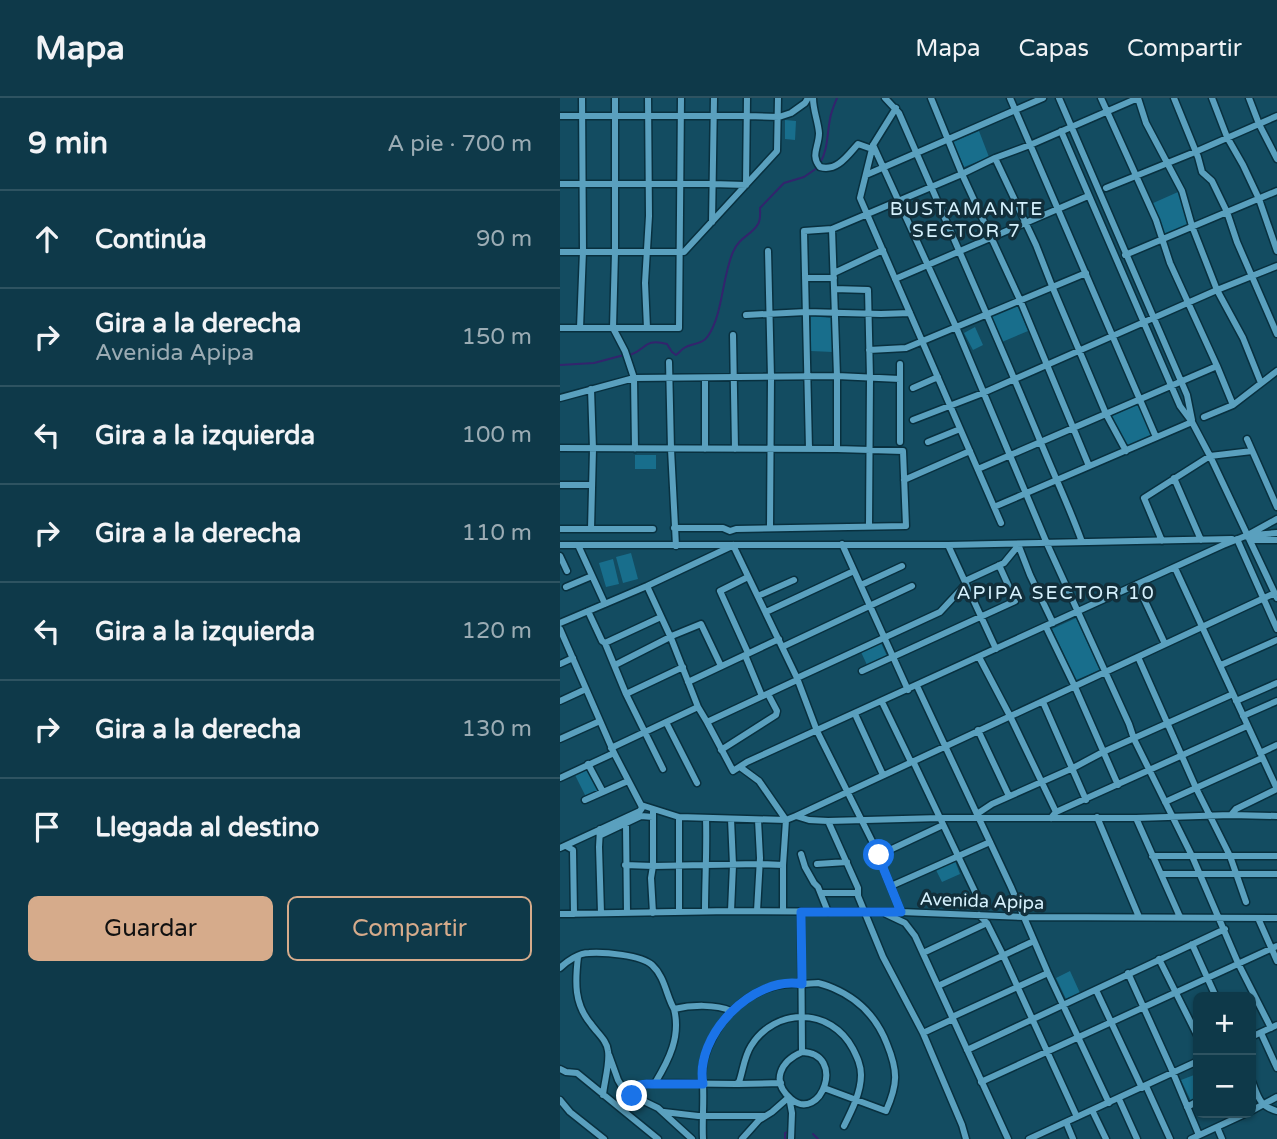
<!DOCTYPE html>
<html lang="es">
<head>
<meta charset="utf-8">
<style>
  :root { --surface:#0e3949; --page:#1c4453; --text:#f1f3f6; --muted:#9bacb4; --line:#2e5361; --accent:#d6ab8b }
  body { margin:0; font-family:"Varela Round",sans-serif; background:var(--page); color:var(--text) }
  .controls { position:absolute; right:21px; bottom:21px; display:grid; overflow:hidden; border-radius:10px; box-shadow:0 2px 5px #0004 }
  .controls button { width:63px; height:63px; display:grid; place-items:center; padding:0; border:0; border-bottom:2px solid var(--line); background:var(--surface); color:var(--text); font:35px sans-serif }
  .stop { position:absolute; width:21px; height:21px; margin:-16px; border:5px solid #1a73e8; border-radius:50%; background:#fff }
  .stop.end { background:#1a73e8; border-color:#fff; box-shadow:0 2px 7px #0008 }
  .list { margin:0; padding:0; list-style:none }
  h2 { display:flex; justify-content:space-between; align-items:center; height:91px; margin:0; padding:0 28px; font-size:30px }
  h2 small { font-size:23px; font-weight:400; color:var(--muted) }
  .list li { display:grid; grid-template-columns:46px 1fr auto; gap:21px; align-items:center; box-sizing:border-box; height:98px; padding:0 28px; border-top:2px solid var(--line) }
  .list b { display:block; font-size:26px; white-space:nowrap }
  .list p { margin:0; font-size:23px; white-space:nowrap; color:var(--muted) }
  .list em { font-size:23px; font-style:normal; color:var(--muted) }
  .actions { display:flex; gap:14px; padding:21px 28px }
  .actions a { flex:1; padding:16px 0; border:2px solid var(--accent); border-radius:10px; text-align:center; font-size:24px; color:var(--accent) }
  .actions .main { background:var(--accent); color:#111 }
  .icon { flex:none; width:38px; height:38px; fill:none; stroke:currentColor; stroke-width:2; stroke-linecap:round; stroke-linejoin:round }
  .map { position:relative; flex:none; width:717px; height:1041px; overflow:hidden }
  header { display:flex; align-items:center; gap:42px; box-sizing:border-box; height:98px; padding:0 35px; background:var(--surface); border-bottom:2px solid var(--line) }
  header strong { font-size:33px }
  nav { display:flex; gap:38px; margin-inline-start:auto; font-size:24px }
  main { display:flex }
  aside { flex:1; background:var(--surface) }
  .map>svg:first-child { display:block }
  .green { fill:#186e8c }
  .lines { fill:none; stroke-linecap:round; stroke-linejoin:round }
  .stream { stroke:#33246d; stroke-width:2 }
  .minor-casing { stroke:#08303f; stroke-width:9 }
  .minor { stroke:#5aa0be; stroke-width:6 }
  .route { stroke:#1a73e8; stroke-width:9 }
  .labels { text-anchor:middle; stroke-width:7; stroke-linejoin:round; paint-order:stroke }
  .street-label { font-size:18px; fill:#d6f1fd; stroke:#122f3b }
  .neighbourhood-label { font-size:19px; letter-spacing:2px; fill:#d6f1fd; stroke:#122f3b }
</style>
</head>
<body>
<header>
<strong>Mapa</strong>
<nav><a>Mapa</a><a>Capas</a><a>Compartir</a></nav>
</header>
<main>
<aside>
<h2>9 min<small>A pie · 700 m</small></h2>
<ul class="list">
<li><svg class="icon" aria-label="ahead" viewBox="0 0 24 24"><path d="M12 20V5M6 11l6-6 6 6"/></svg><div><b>Continúa</b></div><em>90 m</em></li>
<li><svg class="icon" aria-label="right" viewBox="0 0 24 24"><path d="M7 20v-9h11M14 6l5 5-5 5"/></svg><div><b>Gira a la derecha</b><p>Avenida Apipa</p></div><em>150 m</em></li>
<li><svg class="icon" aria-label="left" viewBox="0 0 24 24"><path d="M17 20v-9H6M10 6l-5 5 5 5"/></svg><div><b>Gira a la izquierda</b></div><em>100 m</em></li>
<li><svg class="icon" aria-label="right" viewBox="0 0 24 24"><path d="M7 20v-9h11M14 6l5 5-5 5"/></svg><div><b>Gira a la derecha</b></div><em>110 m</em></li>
<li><svg class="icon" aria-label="left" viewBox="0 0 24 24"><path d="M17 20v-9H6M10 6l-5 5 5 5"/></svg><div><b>Gira a la izquierda</b></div><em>120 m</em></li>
<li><svg class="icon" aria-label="right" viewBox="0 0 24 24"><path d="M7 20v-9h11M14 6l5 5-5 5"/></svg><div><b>Gira a la derecha</b></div><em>130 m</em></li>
<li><svg class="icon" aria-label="arrive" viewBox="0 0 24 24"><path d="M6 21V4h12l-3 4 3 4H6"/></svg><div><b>Llegada al destino</b></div></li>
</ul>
<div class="actions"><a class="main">Guardar</a><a>Compartir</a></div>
</aside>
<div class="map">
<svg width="717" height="1041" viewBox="0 0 717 1041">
  <rect width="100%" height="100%" fill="#134c61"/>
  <!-- green -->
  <path class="green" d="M225,22L236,23L235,42L225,41Z
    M419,33L429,59L404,69L393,44Z
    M618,94L630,127L604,138L591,106Z
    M457,207L468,233L442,244L431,217Z
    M251,218L271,220L273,254L251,253Z
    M415,229L423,247L413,252L404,235Z
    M578,306L592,338L566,349L552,318Z
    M75,357H96V371H75Z
    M71,455L78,481L63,485L56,459Z
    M53,461L59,486L46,489L39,465Z
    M516,520L540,572L516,582L492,531Z
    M321,545L327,558L307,567L301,554Z
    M29,670L39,693L26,699L15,677Z
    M395,763L400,776L382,784L376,772Z
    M510,873L520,895L506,901L496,880Z
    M634,977L638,986V999L631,1003L621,982Z"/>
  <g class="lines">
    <!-- stream -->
    <path class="stream" d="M260,65C268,52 267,36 270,21C271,14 274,7 277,0
      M70,257C87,251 84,240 107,246L112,254L116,257C119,255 121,252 124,250C132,245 142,247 148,238C163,216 162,179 173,154C179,139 192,137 198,126C201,121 200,115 200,110L224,85L244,79L257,70
      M0,267L34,265L64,257
      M253,1036L258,1041
      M225,1041V1035L228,1034"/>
    <!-- minor casing -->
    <g class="minor-casing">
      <path id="minor" d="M55,0V154L53,230L65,253L74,280L75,351
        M253,0C253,12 258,23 259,35C259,49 250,57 260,69C277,74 288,57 298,46L312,51
        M325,0L339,15C386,123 434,231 479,340C493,375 509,408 522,444
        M371,0L402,76L460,202L529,368
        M450,0L596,339
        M499,0L627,297L632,322
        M541,0L596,122L610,165L657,268L673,307
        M578,0L586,25L622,93L632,128L657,192L683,240L701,285
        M614,0L638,59L642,74L652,83L667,114L677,144L717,236
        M652,0L667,39L683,67L699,101L717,153
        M689,0L699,26L717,61
        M336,10L313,47L300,100L441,425
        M0,18H187L219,19L231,15L245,5L248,0
        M501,33L620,308L632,324L650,358L717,500
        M313,47L396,229L488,448L569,626L574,641L632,758L678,865L711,930
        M435,60L476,147L492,188L546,316L566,353
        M306,77L483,0
        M0,86H152L186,87L187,0
        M546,90L635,54L717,18
        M152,124L154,0
        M272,131L277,278V351
        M208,153L211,279L210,430
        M0,154H124L217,53L218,0
        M565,157L717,93
        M274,175L323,152
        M245,180H274
        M335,181L528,98
        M274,191L308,192L310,280L309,428
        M186,217L246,214L321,216L350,215
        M0,230H119L121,0
        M20,230L23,153L22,0
        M87,230L85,185L89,118L88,0
        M173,237L175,351
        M309,252L346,250L526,175
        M109,264L111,351L116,448
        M340,266V344
        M353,290L378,279
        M0,300L74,280L277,278L340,281
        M644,319L673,307L717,273
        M353,322L423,295L657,192L717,168
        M687,341L717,409
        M368,344L400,331
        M0,350L277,351L343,353L346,428L176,431L170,433L163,430H114
        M145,351V280
        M249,351L244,133L272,131L402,76L435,60L470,47L578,0
        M418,371L657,268
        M614,380L641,442
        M344,382L410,353
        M0,387H32
        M434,409L632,324
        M0,431H93
        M31,431L33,351L31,291
        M693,437L717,435
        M677,441L717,531
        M691,442H717
        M602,443L584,400L650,358L692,353
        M282,446L348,592
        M458,446L470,477L493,525
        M0,447H388L672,441
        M18,447L45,506
        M173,447L237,580L257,633L319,757L324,772L341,814
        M388,447L436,551
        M0,458L7,473
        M615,470L717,691L676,711L671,717
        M405,483L444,465L458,448
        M577,486L605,546
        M301,487L342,468
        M87,488L111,540L138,609L147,624L173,673L187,664L663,447L688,437L717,421
        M6,489L32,478
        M198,498L234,482
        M28,513L42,543L45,545L66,596L103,671
        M206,514L294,473
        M0,525L87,488L172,448
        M486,529L515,589L558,687
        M0,531L54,655L81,707L119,719L226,722L236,718L249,722L268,723L380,720H576L671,717L717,718
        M45,545L101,519
        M222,549L352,488
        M188,555L160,493L188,479
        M185,557L202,598
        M419,559L450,618L496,714
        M578,559L636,690L670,758L686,804
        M0,566L13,560
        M55,567L114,537L141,526L161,568
        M661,567L717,542
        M302,573L453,504L455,503L454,500L439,467
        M237,580L380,514L406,486
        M128,584L219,541
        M357,588L451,789L488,875L549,1005
        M66,596L123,569
        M0,603L26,591
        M676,603L717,585
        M322,604L351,664
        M483,604L526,702
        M295,616L323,677
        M683,618L717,603
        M106,624L137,685
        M147,624L237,582
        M418,632L449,698
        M0,641L40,623
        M51,650L138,609
        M161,652L216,617L217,613L208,596
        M700,655L717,647
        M353,663L417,798
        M28,666L43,694
        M180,669L199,683L226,722L223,767V813
        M0,680L54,655
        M25,702L68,683
        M605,704L702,660
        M93,711V768L199,766L223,767
        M417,716L432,706L513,670L543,654L673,596
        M236,718C395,643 555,570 715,495
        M537,719L579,819
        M491,720L496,714L687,628
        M576,720L620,819
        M268,723L298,790V798L323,859L363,935L402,1027L406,1041
        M66,726L67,815
        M40,731L39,749L41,815
        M41,737L81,718L93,719
        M6,748L13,752L14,816
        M0,750L80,713L82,710L81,707
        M241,756L245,769L254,785L258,789L268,814
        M319,757L383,727
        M592,758H717
        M257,766L287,764
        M65,767L93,768L91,780L93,815
        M601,776H717
        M331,788L430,744
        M261,795H298
        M145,813C145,782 147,751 146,720
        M171,813L173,767L171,721
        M197,813L200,760L198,722
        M119,814V719
        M241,814L242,954
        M0,816L171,813L341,814L464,819L717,820
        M326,816L345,825L355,838L448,1041
        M419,817L427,825L443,857L517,1019
        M698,820L717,863
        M632,846L656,899
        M363,855L427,825
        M18,859C15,884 14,906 31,926C37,935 47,942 48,953C50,965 44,985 43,997
        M599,861L638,939
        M0,870C7,863 19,855 29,855C44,854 81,857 92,867C105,879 106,897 114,911
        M568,875L611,970L639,1037
        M378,888L474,843
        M536,892L582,990
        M392,919L488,875
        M363,935L393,921
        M701,935L717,970
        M691,939L717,927
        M407,952L665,831
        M242,954C287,955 261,1026 231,1001C210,983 221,963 242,954Z
        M49,957L58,982L65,994
        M0,971L6,974L17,975L98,1041
        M691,981C698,997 698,1008 717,1013
        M421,984L717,848
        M95,985L176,986L179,984C183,973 184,959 191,948C215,909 271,909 293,951C297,959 301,967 301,977C301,994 292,1012 284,1028
        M178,986L221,985
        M586,988L610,1041
        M559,1001L577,1041
        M0,1002L10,1014L44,1041
        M627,1009L638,1003
        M532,1012L546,1041
        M691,1013L717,999
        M104,1014L138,1018H205
        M506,1024L513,1041
        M657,1029L662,1041
        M132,1041L98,1010L65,994L79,987L95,985C109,962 121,938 114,911C131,907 156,906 171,913
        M143,1041C142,1023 144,1005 143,987C142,978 142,970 144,961C157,917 196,882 242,886C247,886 253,885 258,885C263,886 268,888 273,890C299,901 317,920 327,946C338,973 338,986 326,1013L264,990
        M182,1041L199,1022L212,1014L229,999L232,1015L231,1041
        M469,1041L638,963
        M631,1041L687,1015"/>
    </g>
    <!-- minor -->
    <use href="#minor" class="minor"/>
  </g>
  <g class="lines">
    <!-- route -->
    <path class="route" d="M72,998L65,993L79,987L87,986H143C134,938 193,877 242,886L241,814H341L324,772L319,757"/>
  </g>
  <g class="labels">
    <!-- street labels -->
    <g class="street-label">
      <text transform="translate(422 803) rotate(2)" y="6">Avenida Apipa</text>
    </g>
    <!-- neighbourhood labels -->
    <g class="neighbourhood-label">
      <text x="407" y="117">BUSTAMANTE<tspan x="407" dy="22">SECTOR 7</tspan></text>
      <text x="496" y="501">APIPA SECTOR 10</text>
    </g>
  </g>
</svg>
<div class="controls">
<button>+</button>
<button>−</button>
</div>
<div class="stop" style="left:319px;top:757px"></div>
<div class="stop end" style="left:72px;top:998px"></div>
</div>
</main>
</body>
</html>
